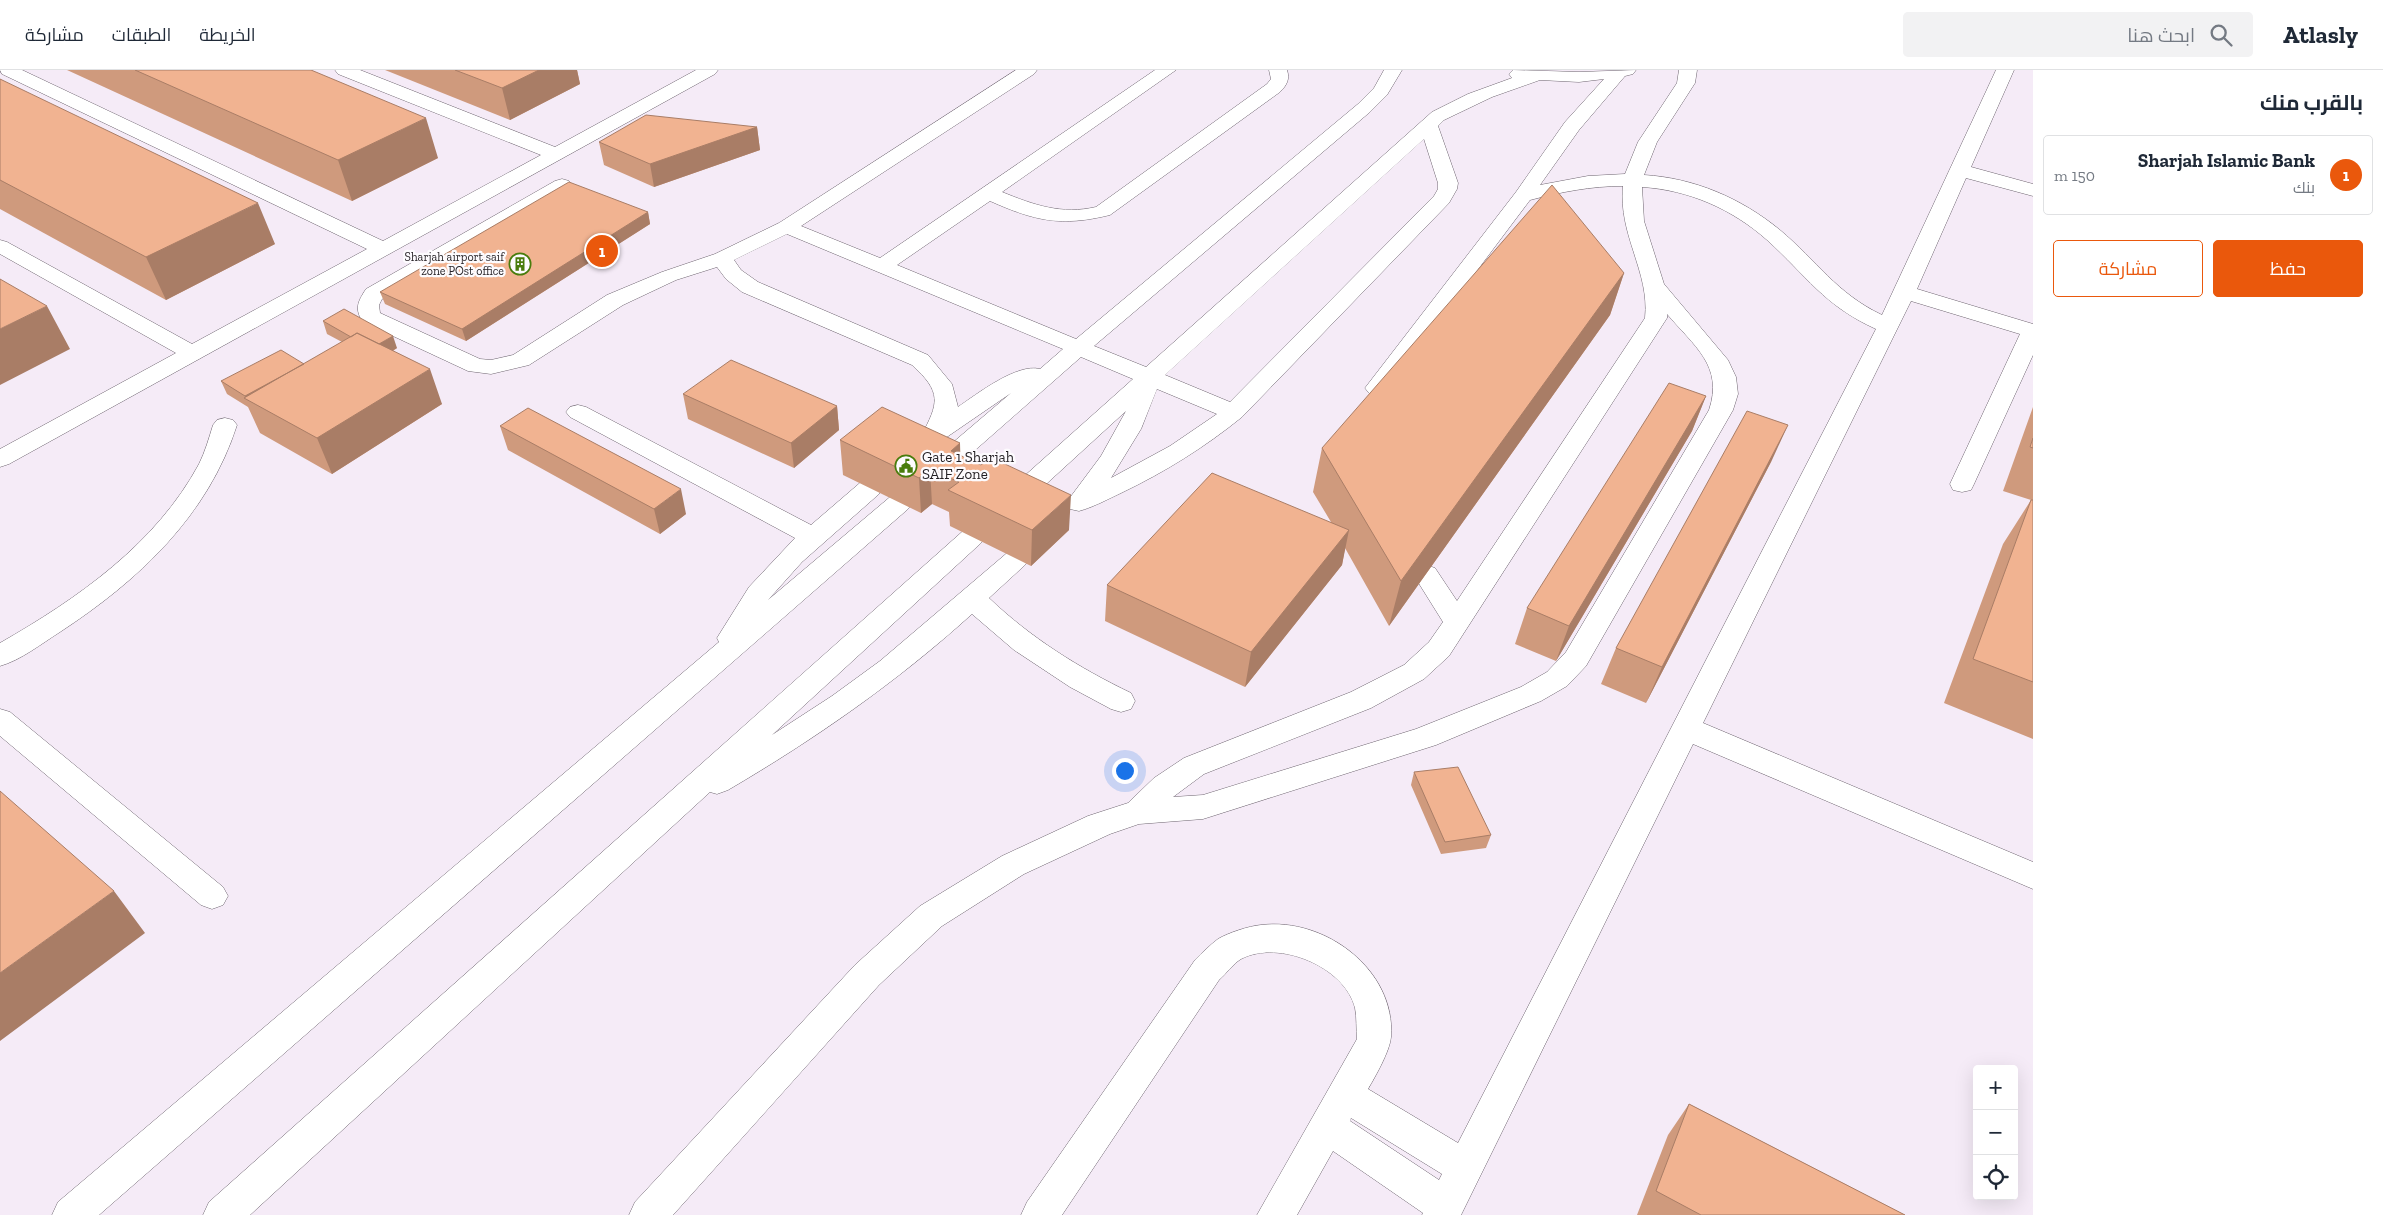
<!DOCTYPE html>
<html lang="ar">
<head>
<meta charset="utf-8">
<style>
  :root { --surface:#fff; --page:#f2f2f3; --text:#1f2937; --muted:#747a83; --line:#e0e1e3; --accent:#ea580c }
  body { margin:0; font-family:"Zilla Slab",Cairo,serif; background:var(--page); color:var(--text); direction:rtl }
  .controls { position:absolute; right:15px; bottom:15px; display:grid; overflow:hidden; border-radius:5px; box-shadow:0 5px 20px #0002 }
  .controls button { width:45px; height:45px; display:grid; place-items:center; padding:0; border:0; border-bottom:1px solid var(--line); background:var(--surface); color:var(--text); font:25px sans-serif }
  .you { position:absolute; left:1124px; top:700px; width:18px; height:18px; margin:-12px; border:4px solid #fff; border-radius:50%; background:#1a73e8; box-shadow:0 0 0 8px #1a73e833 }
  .badge { display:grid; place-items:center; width:32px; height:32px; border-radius:50%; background:var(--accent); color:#fff; font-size:16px; font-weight:700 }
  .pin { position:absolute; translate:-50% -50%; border:2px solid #fff; box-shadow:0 1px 5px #0006 }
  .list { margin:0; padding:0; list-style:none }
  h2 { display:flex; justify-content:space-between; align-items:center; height:65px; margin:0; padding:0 20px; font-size:21px }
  h2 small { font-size:16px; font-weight:400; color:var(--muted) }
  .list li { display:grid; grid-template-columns:32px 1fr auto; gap:15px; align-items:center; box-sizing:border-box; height:80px; margin:0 10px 10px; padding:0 10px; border:1px solid var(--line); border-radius:5px }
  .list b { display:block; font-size:19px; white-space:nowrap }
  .list p { margin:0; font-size:16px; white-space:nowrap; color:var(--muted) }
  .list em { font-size:16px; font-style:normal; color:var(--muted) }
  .actions { display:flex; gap:10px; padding:15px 20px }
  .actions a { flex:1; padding:11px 0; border:1px solid var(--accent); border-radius:5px; text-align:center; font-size:18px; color:var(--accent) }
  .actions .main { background:var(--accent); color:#fff }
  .icon { flex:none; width:28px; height:28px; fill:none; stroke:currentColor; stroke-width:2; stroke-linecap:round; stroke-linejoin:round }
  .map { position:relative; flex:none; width:2033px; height:1145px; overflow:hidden; direction:ltr }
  header { display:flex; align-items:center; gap:30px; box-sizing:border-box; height:70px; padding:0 25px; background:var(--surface); border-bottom:1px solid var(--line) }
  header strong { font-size:24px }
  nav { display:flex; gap:28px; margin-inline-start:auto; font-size:18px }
  .search { width:350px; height:45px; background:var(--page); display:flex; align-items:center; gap:12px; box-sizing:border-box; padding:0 18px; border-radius:5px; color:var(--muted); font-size:19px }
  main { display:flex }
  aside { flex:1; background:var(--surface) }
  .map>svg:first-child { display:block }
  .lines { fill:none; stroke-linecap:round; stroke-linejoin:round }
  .minor-casing { stroke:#6e6570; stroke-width:1 }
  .minor { fill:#fff; fill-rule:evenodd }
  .wall { fill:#cf9a7d }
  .shaded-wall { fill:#a97d66 }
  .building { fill:#f1b391; stroke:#a97d66 }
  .labels { text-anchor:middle; stroke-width:4.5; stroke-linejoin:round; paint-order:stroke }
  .far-poi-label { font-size:12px; fill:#231f23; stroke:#fdfbfe; text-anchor:end }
  .poi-label { font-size:15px; fill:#231f23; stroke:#fdfbfe; text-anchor:start }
</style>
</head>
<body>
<header>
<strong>Atlasly</strong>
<div class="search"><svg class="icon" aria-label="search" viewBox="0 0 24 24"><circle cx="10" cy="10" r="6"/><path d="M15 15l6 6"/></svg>ابحث هنا</div>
<nav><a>الخريطة</a><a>الطبقات</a><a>مشاركة</a></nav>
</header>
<main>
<aside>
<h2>بالقرب منك<small></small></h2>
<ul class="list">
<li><span class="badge">1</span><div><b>Sharjah Islamic Bank</b><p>بنك</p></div><em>150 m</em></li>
</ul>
<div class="actions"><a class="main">حفظ</a><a>مشاركة</a></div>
</aside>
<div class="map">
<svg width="2033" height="1145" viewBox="0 0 2033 1145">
  <rect width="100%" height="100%" fill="#f5ebf7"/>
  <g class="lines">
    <!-- minor casing -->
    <g class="minor-casing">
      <path id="minor" d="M0,0H22L383,171L541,85L338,4L335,0H360L555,77L696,0H718L715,4L9,394L0,397V379L176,283L0,184V170L7,172L192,274L367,179L2,4Z
        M1016,0H1037L1034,4L801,156L880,188L1155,0H1176L1002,122C1034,135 1062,145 1096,137L1267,14L1271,9L1269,0H1287C1290,9 1287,15 1280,22L1110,145C1061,157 1035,151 990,131L897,195L1076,269L1358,34L1374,18L1384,0H1402L1387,25L1370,42L1094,276L1146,297L1432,42L1468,24L1512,8L1509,4L1513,0L1579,2L1636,0L1633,4L1625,6L1579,60L1540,115L1588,106L1625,104L1638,72L1677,13L1679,0H1697L1695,13L1657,72L1644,105C1694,108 1741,128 1780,160C1817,191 1836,223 1882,245L1996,0H2014L1971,97L2033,114V126L1966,108L1917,219L2033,254V285L1974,414L1971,420L1962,422L1953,420L1950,414L2020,264L1911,231L1703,653L2033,792V819L1693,674L1461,1145H1422L1423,1143L1333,1081L1297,1145H1257L1357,969C1356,959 1357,948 1355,938C1345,897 1279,869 1241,889C1233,894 1226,904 1219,910L1062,1145H1021L1027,1132L1195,890C1202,883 1210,875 1218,869C1228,863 1249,856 1261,855C1325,847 1396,900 1391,967C1390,981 1375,1007 1368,1019L1458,1073L1876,259C1823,235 1807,206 1767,170C1732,139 1689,120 1642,117L1644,151L1664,214L1728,290L1736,307L1738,324L1733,340L1586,596L1567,616L1541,631L1436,675L1203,749L1139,754L1110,764L1024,804L942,856L879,915L673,1145H629L635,1132L855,895L920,836L1002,786L1088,746L1128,733L1154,708L1184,688L1351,622L1404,595L1429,572L1443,552L1413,504L1417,498L1426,495L1435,498L1457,531L1645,248C1650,202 1618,165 1623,116C1591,116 1561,122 1530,130L1385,323L1377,325L1369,323L1365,318L1516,122L1565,52L1604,9L1579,12L1540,10L1492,27L1444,50L1438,56L1458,113L1457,119L1449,133L1242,347C1205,377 1165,402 1121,423C1108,429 1094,437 1079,441L1070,439L1066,433L1101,386L1126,341L1020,438L1011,440L1002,438L998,432L1002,426L1133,309L1081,287L948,404L939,406L930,404L927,398L930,392L1011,323L941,371L933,373L925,371L921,366C939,333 942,322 912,295L742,222L726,209L717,197L676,210L623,235L529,295L491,304L468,301L363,252C354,239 358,231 366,219L555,111L562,109L569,111L572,115L569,119L382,229L379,235L380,243L480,289L491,290L513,285L607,225L662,202L715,184L779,153ZM1424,69L1438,113V119L1434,126L1230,332L1165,305ZM787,164L1063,279L1040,299C1017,293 977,324 958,337L952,314L928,285L758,212L741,200L734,190ZM1667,244C1694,276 1724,296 1709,340L1566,582L1547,602L1521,617L1416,659L1203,725L1173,727L1204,704L1371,638L1424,609L1449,586L1667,248ZM1157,319L1217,344L1170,376L1111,408L1141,359ZM1351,1048L1442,1104L1439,1110L1350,1051Z
        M578,335L586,337L811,455L861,412L870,410L879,412L882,418L879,424L802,492L768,530L890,427L899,425L908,427L912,433L908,439L99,1145H52L58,1132L719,572L717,568L749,517L795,468L570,347L566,342L570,337Z
        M225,348L233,350L237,355C208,446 138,511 60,562C41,574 21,590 0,596V573C77,529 156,474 199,394C205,382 209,368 213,355L217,350Z
        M972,458L981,461L985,467L981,473L772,665L832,626L880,591L1007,483L1016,480L1025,483L1029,489L1025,495L989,528C1031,568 1079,598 1131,623L1135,631L1131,639L1121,642L1111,639L1070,617L1014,580L972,544C897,612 815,669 728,720L717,724L710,722L250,1145H203L209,1132L963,461Z
        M0,639L10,642L223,817L228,826L223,835L212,839L201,835L0,666Z"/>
    </g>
    <!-- minor -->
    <use href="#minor" class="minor"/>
  </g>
  <!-- wall -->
  <path class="wall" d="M67,0H311L438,88L352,131Z
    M385,0H577L580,14L510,50Z
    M0,9L275,174L166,230L0,139Z
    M757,57L760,80L654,117L604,95L599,72Z
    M648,142L650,154L466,271L385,234L380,222Z
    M1624,203L1610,245L1389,556L1345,478L1342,495L1245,617L1105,551L1107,515L1331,452L1313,422L1322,378Z
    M323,251L397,278L393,281L442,334L332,404L260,363L248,337L227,324L221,311L304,294L342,272L327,264Z
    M683,324L837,336L839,360L794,398L688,349Z
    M1706,326L1692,361L1556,591L1515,574L1527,538Z
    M2033,337V669L1944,633L2003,474L2031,430L2003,421Z
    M500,356L686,444L660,464L508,380Z
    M840,370L960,373V385L1069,460L1031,496L950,456L949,442L932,434L921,443L843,405Z
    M1772,390L1646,633L1601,614L1616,578Z
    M1414,702L1491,765L1486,778L1441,784L1411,715Z
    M1689,1034L1905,1145H1637L1668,1065Z"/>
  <!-- shaded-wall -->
  <path class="shaded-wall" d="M539,0H577L580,14L510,50L502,18Z
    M426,48L438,88L352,131L338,90Z
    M757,57L760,80L654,117L650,94Z
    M258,133L275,174L166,230L146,187Z
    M648,142L650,154L466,271L462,259Z
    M1624,203L1610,245L1389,556L1401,511Z
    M47,236L70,279L0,315V259Z
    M393,266L397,278L376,290L371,278Z
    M305,294L247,330L245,326Z
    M430,299L442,334L332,404L317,368Z
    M1706,326L1692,361L1556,591L1569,556Z
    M837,336L839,360L794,398L791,373Z
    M1788,355L1772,390L1646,633L1662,597Z
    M960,373L961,409L951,381Z
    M930,399L932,434L921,443L919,408Z
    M681,419L686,444L660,464L654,439Z
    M1071,425L1069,460L1031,496L1032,460Z
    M1349,460L1342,495L1245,617L1251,582Z
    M114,821L145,863L0,971V903Z"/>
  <!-- building -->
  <path class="building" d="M135,0H311L426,48L338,90Z
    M455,0H539L502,18Z
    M0,9L258,133L146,187L0,110Z
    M646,45L757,57L650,94L599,72Z
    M569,112L648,142L462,259L380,222Z
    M1552,115L1624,203L1401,511L1322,378Z
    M0,209L47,236L0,259Z
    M344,239L393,266L379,274L357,263L351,267L323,251Z
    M357,263L430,299L317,368L244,328Z
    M281,280L304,294L245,326L221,311Z
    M731,290L837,336L791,373L683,324Z
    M1669,313L1706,326L1569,556L1527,538Z
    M882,337L960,373L951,381L981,395L990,387L1071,425L1032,460L948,420L959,412L930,399L919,408L840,370Z
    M528,338L681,419L654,439L500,356Z
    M1747,341L1788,355L1662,597L1616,578Z
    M2033,368V378L2030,377Z
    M1212,403L1349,460L1251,582L1107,515Z
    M2031,430H2033V612L1973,589Z
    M1458,697L1491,765L1445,772L1414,702Z
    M0,721L114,821L0,903Z
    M1689,1034L1905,1145H1701L1656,1121Z"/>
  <!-- icons -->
  <defs>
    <g id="building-ring" transform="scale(1.125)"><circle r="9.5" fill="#fdfbfe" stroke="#497c0c" stroke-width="1.5"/><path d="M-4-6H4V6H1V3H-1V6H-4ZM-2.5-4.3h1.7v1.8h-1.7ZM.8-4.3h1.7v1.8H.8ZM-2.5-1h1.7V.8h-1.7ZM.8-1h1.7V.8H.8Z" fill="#497c0c"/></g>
    <g id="civic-ring" transform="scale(1.125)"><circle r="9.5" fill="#fdfbfe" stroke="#497c0c" stroke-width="1.5"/><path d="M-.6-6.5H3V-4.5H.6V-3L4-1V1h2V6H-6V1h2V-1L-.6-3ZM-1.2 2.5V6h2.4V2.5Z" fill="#497c0c"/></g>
  </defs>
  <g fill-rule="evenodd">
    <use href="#building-ring" x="520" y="194"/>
    <use href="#civic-ring" x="906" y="396"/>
  </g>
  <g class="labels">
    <!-- far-poi labels -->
    <g class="far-poi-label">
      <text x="504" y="191">Sharjah airport saif<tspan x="504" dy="14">zone POst office</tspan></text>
    </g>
    <!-- poi labels -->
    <g class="poi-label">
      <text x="922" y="392">Gate 1 Sharjah<tspan x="922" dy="17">SAIF Zone</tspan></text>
    </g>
  </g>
</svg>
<div class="controls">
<button>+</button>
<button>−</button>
<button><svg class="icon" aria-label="locate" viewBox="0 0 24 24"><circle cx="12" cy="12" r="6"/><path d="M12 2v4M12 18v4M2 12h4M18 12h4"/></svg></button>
</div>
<div class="you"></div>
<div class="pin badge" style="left:602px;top:181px">1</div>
</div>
</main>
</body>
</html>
